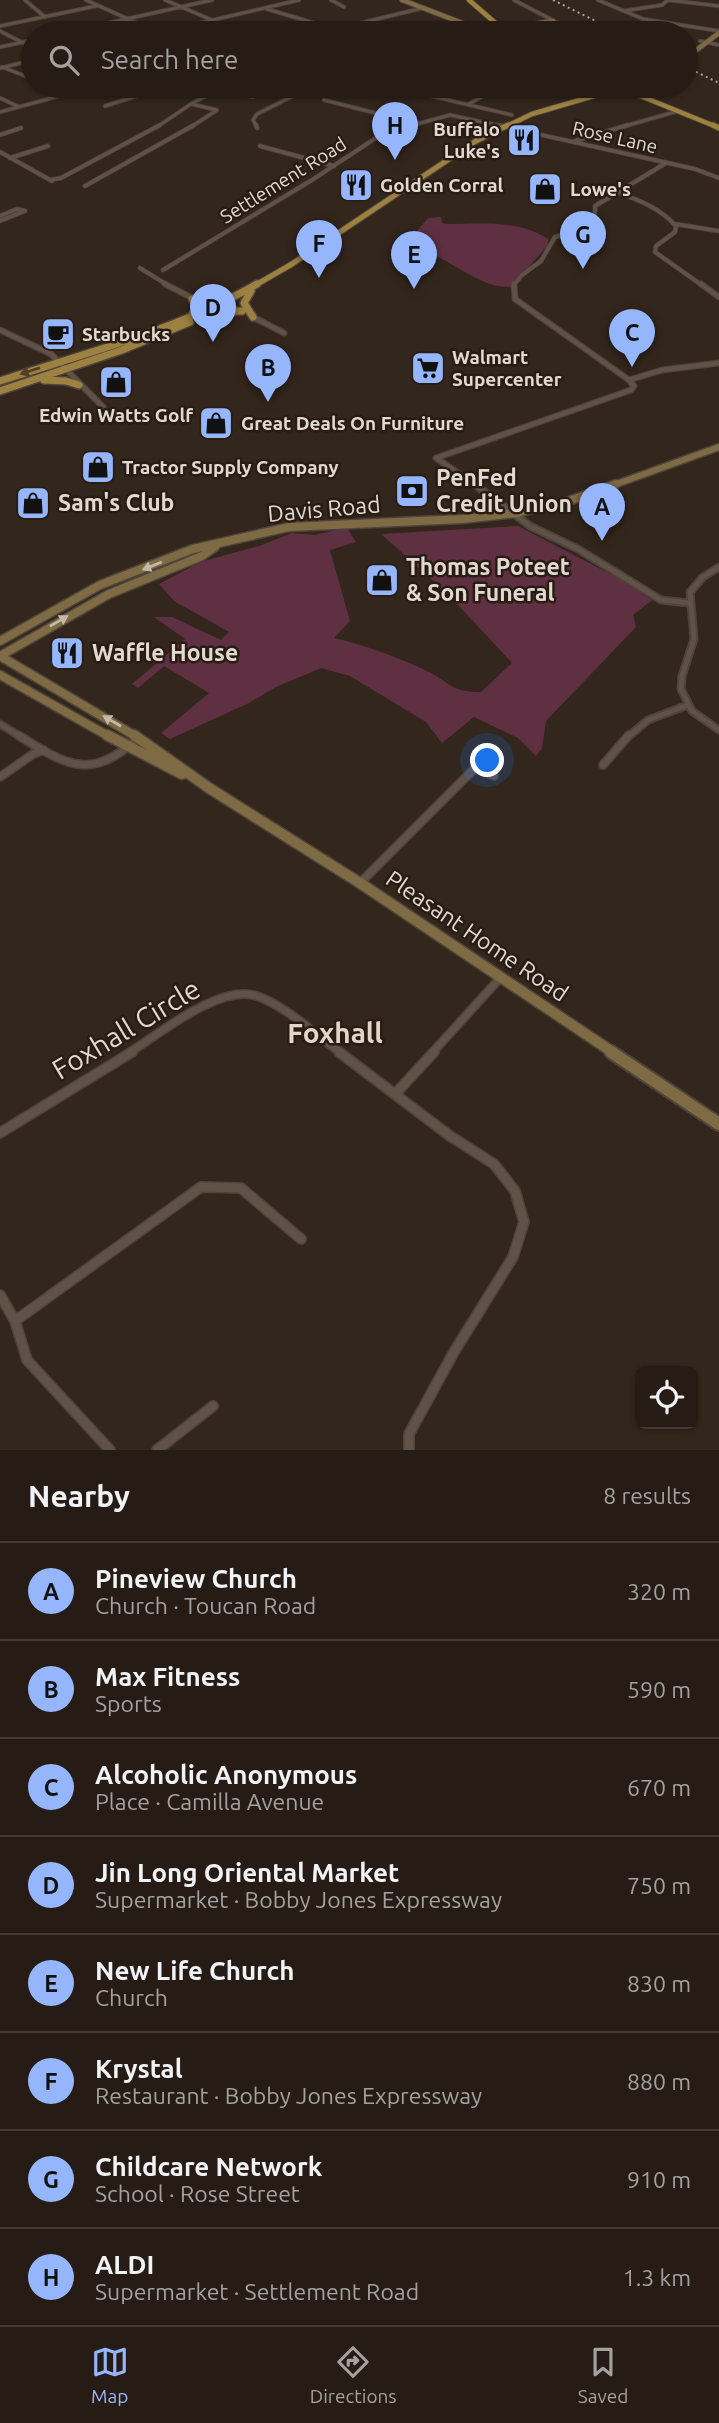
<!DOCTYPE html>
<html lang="en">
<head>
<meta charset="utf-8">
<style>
  :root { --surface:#261c15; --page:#322922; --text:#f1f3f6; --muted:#a4a1a0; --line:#423a34; --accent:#95b6fd }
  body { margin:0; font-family:Ubuntu,sans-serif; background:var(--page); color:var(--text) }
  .controls { position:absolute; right:21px; bottom:21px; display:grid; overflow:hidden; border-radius:10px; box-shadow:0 2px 5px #0004 }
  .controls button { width:63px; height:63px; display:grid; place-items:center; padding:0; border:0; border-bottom:2px solid var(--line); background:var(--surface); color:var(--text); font:35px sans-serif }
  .you { position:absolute; left:488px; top:761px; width:24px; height:24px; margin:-18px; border:5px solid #fff; border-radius:50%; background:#1a73e8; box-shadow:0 0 0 10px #1a73e833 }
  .badge { display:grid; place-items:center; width:46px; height:46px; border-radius:50%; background:var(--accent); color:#111; font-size:23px; font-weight:700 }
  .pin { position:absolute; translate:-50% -58px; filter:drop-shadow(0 2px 4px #0008) }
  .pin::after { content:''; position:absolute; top:37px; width:24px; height:21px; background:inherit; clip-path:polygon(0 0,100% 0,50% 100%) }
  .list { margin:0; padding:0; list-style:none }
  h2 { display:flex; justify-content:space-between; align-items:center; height:91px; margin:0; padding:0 28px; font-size:30px }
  h2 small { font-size:23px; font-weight:400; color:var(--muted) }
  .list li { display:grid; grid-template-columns:46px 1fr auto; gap:21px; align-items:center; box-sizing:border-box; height:98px; padding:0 28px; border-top:2px solid var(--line) }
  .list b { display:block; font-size:26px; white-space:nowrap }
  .list p { margin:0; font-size:23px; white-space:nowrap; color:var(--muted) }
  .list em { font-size:23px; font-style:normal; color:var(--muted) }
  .icon { flex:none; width:38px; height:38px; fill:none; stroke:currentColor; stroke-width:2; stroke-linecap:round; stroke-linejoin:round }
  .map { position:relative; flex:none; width:719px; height:1450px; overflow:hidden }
  .search { position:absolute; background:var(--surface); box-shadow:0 2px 5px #0004; left:21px; right:21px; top:21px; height:77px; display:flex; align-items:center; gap:18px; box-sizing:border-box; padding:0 24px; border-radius:38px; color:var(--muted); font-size:26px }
  .sheet { height:875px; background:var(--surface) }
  nav { display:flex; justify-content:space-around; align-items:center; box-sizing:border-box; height:98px; border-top:2px solid var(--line); background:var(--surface); font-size:19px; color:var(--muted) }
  nav a { display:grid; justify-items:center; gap:4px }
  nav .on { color:var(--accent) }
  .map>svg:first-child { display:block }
  .green { fill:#5f3042 }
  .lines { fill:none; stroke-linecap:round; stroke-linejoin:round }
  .street-far5-casing { stroke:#4f443b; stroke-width:4.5 }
  .street-far4-casing { stroke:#4f443b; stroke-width:5 }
  .street-far3-casing { stroke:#4f443b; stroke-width:7 }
  .street-far2-casing { stroke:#4f443b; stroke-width:9 }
  .street-far1-casing { stroke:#4f443b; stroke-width:10 }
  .street-casing { stroke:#4f443b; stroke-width:12 }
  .secondary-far4-casing { stroke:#4f443b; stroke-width:6 }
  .secondary-far3-casing { stroke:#4f443b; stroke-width:9 }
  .secondary-far2-casing { stroke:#4f443b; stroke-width:11 }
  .secondary-far1-casing { stroke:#4f443b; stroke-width:13 }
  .secondary-casing { stroke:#4f443b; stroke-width:16 }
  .primary-far2-casing { stroke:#4f443b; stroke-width:6 }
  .primary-far1-casing { stroke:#4f443b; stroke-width:7 }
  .primary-casing { stroke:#4f443b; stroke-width:10 }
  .street-far5 { stroke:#615247; stroke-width:2.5 }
  .street-far4 { stroke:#615247; stroke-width:3.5 }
  .street-far3 { stroke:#615247; stroke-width:4.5 }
  .street-far2 { stroke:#615247; stroke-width:5 }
  .street-far1 { stroke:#615247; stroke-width:7 }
  .street { stroke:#615247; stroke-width:9 }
  .secondary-far4 { stroke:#7e6a43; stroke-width:4.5 }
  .secondary-far3 { stroke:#7e6a43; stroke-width:6 }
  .secondary-far2 { stroke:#7e6a43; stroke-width:8 }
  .secondary-far1 { stroke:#7e6a43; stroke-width:10 }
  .secondary { stroke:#7e6a43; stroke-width:12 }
  .primary-far2 { stroke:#9c8140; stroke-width:4.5 }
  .primary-far1 { stroke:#9c8140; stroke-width:5 }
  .primary { stroke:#9c8140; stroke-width:7 }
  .rail { stroke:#aaa098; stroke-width:2; stroke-dasharray:2 3.5; stroke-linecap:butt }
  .oneway { fill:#513f23 }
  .oneway2 { fill:#c4b8a7 }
  .labels { text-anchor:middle; stroke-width:5; stroke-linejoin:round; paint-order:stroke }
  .far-poi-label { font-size:19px; font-weight:bold; fill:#e2d9d2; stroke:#291c13; text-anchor:start }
  .far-street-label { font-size:19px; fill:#e2d9d2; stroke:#291c13 }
  .poi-label { font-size:23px; font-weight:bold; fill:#e2d9d2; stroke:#291c13; text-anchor:start }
  .street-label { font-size:23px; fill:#e2d9d2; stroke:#291c13 }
  .near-street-label { font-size:28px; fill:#e2d9d2; stroke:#291c13 }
  .near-neighbourhood-label { font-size:28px; font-weight:bold; fill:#e5d4c7; stroke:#291c13 }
</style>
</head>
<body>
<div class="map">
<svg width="719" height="1450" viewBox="0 0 719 1450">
  <rect width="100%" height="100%" fill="#33261c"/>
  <!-- green -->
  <path class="green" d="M441,217L442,223L446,224C479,224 519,219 548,239V245L511,287C484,288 461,268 438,257C427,252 416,249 405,245L428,218Z
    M518,526L616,577L652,600L633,615L636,627L546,721L542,748L536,756L518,738L474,717L442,743L426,722L350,676L321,668L276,687L249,703L170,739L161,733L209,693L164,666L138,688L132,684L185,639L154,617H172L221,640L229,632L174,601L159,584L200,562L259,546L292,533L314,535L347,528L356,542L330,550L350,621L334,638C365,645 397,657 427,671C452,683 449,692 481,692L512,663L445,591L381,534Z"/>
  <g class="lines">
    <!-- street-far5 casing -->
    <g class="street-far5-casing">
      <path id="street-far5" d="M25,0L45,17
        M86,0L159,33
        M165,0L219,23L260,33
        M331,0L344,7
        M514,0L577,33
        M598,0L643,19L719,31
        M668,0L719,6
        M267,9L334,29
        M623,11L662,5L668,0
        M0,26L96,6
        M0,31L33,48
        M63,33L212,0
        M157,33L299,0
        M319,33L423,8
        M408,33L457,22
        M700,41L719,45
        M0,47L33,40
        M2,67L33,79
        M0,68L33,60
        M388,86L512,115
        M485,86L496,88
        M219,90L253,97
        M0,98L19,107
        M324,100L419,124
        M191,104L217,110L191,127
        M469,104L501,86
        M105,106L156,90L157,86
        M0,112L96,86
        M157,127L191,104L225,86
        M257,127L253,120L257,114L299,93L297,89L285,86
        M406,127L450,115L505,127
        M622,127L678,111"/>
    </g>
    <!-- street-far4 casing -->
    <g class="street-far4-casing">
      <path id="street-far4" d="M256,125L257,128
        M497,125L695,169L719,178
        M0,135L21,128
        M575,141L628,125
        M260,146L334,166
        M0,152L52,181
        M10,158L48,146
        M50,180L61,178L160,125
        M85,186L194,125
        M616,192C639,200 660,208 676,226L675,232L656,246L655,252L703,286
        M0,216L17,209L25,211L0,221
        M675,224L719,231
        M140,268L169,286
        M163,270L312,180L382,134L413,125
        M513,286L522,275L541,261L555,237C571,232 598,227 595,206L666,163"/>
    </g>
    <!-- street-far3 casing -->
    <g class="street-far3-casing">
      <path id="street-far3" d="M165,284L198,301L238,310
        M514,284L515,299L629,380
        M701,284L719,297
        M251,316L284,333
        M0,330L51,354L103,407
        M477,486L436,458L631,390L634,386L629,380L662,370L719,363"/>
    </g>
    <!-- street-far2 casing -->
    <g class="street-far2-casing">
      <path id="street-far2" d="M474,484L530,526L578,549L661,600L688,603
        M719,567L703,577L690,592L694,639L682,676L681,689L692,711L719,730
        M0,724L21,737
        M628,737L648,720L688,705"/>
    </g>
    <!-- street-far1 casing -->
    <g class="street-far1-casing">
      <path id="street-far1" d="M18,735C67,766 91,781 138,738
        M603,765L629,735
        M0,777L33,754L44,750
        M360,883L476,767L494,776
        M129,1053C159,1034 221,983 257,996C287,1007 315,1034 341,1053
        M432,1053L501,977"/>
    </g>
    <!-- street casing -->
    <g class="street-casing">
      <path id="street" d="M339,1052L450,1136L494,1164L515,1191L524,1222L513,1257L454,1352L409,1434V1450
        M396,1093L434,1052
        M0,1133L132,1052
        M0,1295L15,1321L27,1360L110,1450
        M15,1321L201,1187L241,1188L301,1239
        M157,1450L213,1406"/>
    </g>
    <!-- secondary-far4 casing -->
    <g class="secondary-far4-casing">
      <path id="secondary-far4" d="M402,0L478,29L495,30L553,21
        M686,58L719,33
        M621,88L633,86"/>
    </g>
    <!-- secondary-far3 casing -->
    <g class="secondary-far3-casing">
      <path id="secondary-far3" d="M611,486L719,447"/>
    </g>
    <!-- secondary-far2 casing -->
    <g class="secondary-far2-casing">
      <path id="secondary-far2" d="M0,641L100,585L193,549L289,527L463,519L516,513L569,501L616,484
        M0,656L137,737
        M0,656L109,594L202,556L215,547
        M0,675L110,737"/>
    </g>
    <!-- secondary-far1 casing -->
    <g class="secondary-far1-casing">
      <path id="secondary-far1" d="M107,735L182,774
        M134,735L209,788L360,883L614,1053"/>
    </g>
    <!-- secondary casing -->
    <g class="secondary-casing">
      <path id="secondary" d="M611,1052L719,1124"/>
    </g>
    <!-- primary-far2 casing -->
    <g class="primary-far2-casing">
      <path id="primary-far2" d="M469,0L507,33
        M616,86L717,127
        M505,127L532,114L621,88"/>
    </g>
    <!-- primary-far1 casing -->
    <g class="primary-far1-casing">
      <path id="primary-far1" d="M713,125L719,128
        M254,286L292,264L476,141L508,125"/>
    </g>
    <!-- primary casing -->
    <g class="primary-casing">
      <path id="primary" d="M251,291L244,303L253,317
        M192,299L198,307L192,315
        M214,312L242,311
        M44,380L66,381L79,385
        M0,381C86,353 178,330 257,284
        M0,391L122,350L190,322"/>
    </g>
    <!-- street-far5 -->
    <use href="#street-far5" class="street-far5"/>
    <!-- street-far4 -->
    <use href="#street-far4" class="street-far4"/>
    <!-- street-far3 -->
    <use href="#street-far3" class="street-far3"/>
    <!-- street-far2 -->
    <use href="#street-far2" class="street-far2"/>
    <!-- street-far1 -->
    <use href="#street-far1" class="street-far1"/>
    <!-- street -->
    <use href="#street" class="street"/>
    <!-- secondary-far4 -->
    <use href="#secondary-far4" class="secondary-far4"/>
    <!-- secondary-far3 -->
    <use href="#secondary-far3" class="secondary-far3"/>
    <!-- secondary-far2 -->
    <use href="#secondary-far2" class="secondary-far2"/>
    <!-- secondary-far1 -->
    <use href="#secondary-far1" class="secondary-far1"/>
    <!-- secondary -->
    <use href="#secondary" class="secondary"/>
    <!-- primary-far2 -->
    <use href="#primary-far2" class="primary-far2"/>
    <!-- primary-far1 -->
    <use href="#primary-far1" class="primary-far1"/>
    <!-- primary -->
    <use href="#primary" class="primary"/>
    <!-- rail -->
    <path class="rail" d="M553,0L620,33
      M686,67L719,83"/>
  </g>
  <!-- one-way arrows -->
  <defs><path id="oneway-solid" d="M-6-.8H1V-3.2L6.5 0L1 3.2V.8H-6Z" transform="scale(1.75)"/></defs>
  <use class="oneway" href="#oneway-solid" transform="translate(30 371) rotate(162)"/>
  <g class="oneway2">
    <use href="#oneway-solid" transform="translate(152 566) rotate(158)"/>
    <use href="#oneway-solid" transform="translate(59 621) rotate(-30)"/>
    <use href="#oneway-solid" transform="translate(112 721) rotate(-150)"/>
  </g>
  <!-- icons -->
  <defs>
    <g id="restaurant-square" transform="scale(1.75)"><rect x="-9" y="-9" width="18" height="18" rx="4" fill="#95b6fd" stroke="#291c13"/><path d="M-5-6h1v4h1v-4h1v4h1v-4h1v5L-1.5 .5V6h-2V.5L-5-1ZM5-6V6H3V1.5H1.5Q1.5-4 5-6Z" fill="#111"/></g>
    <g id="shop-square" transform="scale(1.75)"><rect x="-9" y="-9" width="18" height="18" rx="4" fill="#95b6fd" stroke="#291c13"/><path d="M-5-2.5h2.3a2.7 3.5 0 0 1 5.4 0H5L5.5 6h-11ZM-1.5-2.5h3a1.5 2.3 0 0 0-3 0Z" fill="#111"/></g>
    <g id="cafe-square" transform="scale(1.75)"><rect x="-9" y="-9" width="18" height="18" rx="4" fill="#95b6fd" stroke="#291c13"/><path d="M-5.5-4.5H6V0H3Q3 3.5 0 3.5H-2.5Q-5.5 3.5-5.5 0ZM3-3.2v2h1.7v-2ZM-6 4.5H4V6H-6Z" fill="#111"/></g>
    <g id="supermarket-square" transform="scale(1.75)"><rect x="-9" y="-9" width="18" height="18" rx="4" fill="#95b6fd" stroke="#291c13"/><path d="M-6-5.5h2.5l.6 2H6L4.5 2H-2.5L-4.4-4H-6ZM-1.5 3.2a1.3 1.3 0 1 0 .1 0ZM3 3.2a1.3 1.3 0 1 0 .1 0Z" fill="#111"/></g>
    <g id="bank-square" transform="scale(1.75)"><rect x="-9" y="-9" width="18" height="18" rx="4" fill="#95b6fd" stroke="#291c13"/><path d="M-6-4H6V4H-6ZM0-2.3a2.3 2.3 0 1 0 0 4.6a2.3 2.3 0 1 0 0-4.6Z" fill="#111"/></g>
  </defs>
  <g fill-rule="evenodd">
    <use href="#restaurant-square" x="524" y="140"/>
    <use href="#restaurant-square" x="356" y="185"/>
    <use href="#shop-square" x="545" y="189"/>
    <use href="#cafe-square" x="58" y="334"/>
    <use href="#supermarket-square" x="428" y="368"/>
    <use href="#shop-square" x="116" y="382"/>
    <use href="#shop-square" x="216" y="423"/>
    <use href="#shop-square" x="98" y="467"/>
    <use href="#bank-square" x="412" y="491"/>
    <use href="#shop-square" x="33" y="503"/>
    <use href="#shop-square" x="382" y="580"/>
    <use href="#restaurant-square" x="67" y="653"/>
  </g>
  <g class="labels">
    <!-- far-poi labels -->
    <g class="far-poi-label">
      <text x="500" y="136" text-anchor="end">Buffalo<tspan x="500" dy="22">Luke's</tspan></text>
      <text x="380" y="192">Golden Corral</text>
      <text x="570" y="196">Lowe's</text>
      <text x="82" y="341">Starbucks</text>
      <text x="452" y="364">Walmart<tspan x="452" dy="22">Supercenter</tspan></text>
      <text x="116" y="422" text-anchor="middle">Edwin Watts Golf</text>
      <text x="241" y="430">Great Deals On Furniture</text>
      <text x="122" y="474">Tractor Supply Company</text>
    </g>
    <!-- far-street labels -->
    <g class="far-street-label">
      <text transform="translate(615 137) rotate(13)" y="7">Rose Lane</text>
      <text transform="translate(283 180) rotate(-32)" y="7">Settlement Road</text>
    </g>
    <!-- poi labels -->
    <g class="poi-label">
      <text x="436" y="486">PenFed<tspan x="436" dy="26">Credit Union</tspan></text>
      <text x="58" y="511">Sam's Club</text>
      <text x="406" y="575">Thomas Poteet<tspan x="406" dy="26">&amp; Son Funeral</tspan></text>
      <text x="92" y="661">Waffle House</text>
    </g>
    <!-- street labels -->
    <g class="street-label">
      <text transform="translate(324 509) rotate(-5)" y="8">Davis Road</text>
      <text transform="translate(477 936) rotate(34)" y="8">Pleasant Home Road</text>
    </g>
    <!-- near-street labels -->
    <g class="near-street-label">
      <text transform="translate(126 1029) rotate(-31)" y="10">Foxhall Circle</text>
    </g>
    <!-- near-neighbourhood labels -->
    <g class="near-neighbourhood-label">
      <text x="335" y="1043">Foxhall</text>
    </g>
  </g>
</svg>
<div class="controls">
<button><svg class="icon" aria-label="locate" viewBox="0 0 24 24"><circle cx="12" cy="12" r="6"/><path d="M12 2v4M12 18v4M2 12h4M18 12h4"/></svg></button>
</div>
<div class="you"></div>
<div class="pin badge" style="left:602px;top:541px">A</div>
<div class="pin badge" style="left:268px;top:402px">B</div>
<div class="pin badge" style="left:632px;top:367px">C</div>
<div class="pin badge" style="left:213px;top:342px">D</div>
<div class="pin badge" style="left:414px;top:289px">E</div>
<div class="pin badge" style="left:319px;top:278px">F</div>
<div class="pin badge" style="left:583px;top:269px">G</div>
<div class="pin badge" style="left:395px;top:160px">H</div>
<div class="search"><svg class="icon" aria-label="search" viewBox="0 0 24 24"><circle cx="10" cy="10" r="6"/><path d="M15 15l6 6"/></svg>Search here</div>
</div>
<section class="sheet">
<h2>Nearby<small>8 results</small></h2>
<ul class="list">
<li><span class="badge">A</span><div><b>Pineview Church</b><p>Church · Toucan Road</p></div><em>320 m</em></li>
<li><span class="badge">B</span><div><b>Max Fitness</b><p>Sports</p></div><em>590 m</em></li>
<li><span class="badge">C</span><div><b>Alcoholic Anonymous</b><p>Place · Camilla Avenue</p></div><em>670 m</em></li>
<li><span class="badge">D</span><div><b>Jin Long Oriental Market</b><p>Supermarket · Bobby Jones Expressway</p></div><em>750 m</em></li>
<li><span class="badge">E</span><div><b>New Life Church</b><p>Church</p></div><em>830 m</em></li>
<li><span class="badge">F</span><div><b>Krystal</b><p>Restaurant · Bobby Jones Expressway</p></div><em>880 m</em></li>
<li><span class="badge">G</span><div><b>Childcare Network</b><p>School · Rose Street</p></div><em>910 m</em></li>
<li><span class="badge">H</span><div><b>ALDI</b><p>Supermarket · Settlement Road</p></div><em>1.3 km</em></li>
</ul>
</section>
<nav>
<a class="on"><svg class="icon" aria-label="map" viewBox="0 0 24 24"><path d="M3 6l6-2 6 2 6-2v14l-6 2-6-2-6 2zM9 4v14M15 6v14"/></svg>Map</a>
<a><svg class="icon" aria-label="directions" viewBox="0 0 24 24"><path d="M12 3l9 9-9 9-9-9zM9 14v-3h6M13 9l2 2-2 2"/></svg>Directions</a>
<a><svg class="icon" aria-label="saved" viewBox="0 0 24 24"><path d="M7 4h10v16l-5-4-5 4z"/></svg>Saved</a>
</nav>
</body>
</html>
